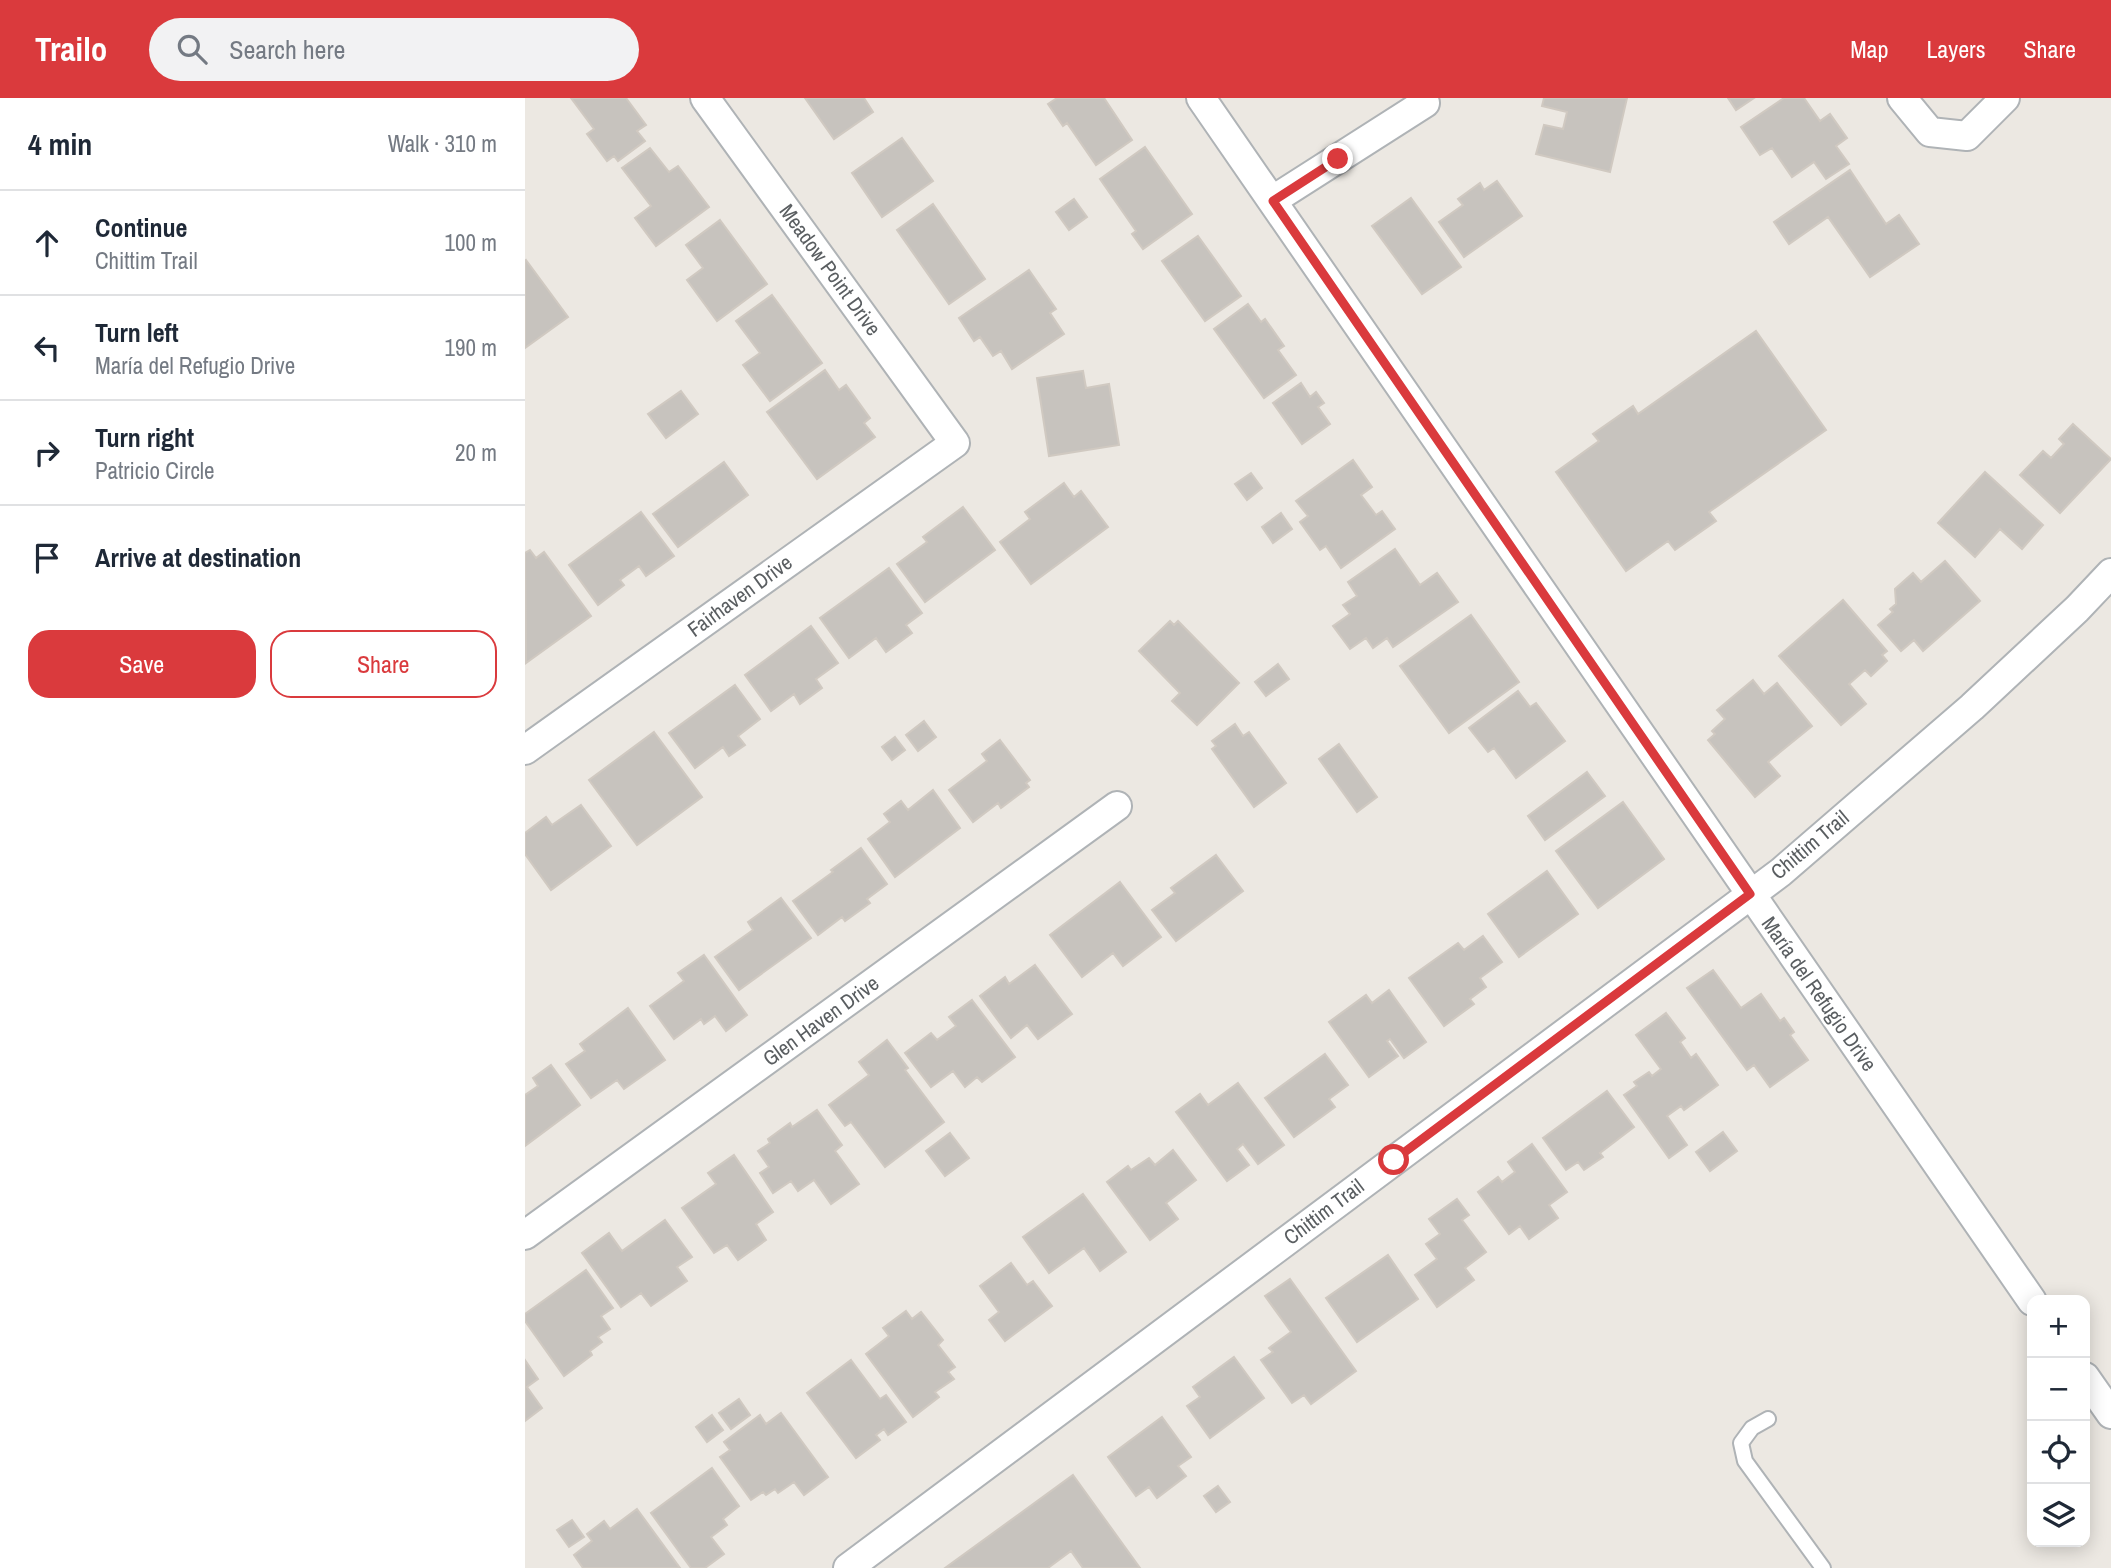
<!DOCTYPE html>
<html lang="en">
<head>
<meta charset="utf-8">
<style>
  :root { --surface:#fff; --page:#f2f2f3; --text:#1f2937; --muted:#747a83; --line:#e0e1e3; --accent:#da3a3d }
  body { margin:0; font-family:"Archivo Narrow",sans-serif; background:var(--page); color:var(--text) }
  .controls { position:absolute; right:21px; bottom:21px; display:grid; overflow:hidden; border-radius:14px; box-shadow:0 4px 18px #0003 }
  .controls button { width:63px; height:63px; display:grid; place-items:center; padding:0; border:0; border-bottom:2px solid var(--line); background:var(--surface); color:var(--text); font:35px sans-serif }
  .stop { position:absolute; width:21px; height:21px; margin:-16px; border:5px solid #da3a3d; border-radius:50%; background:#fff }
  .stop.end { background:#da3a3d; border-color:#fff; box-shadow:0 2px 7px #0008 }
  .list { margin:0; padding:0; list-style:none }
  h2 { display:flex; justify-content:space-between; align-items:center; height:91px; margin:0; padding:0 28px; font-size:30px }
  h2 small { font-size:23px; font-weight:400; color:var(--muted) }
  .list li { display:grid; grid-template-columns:46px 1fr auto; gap:21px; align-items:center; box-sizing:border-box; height:105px; padding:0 28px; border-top:2px solid var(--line) }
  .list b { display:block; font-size:26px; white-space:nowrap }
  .list p { margin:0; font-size:23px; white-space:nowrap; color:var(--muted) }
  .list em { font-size:23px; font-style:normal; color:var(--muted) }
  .actions { display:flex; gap:14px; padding:21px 28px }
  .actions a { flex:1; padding:16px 0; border:2px solid var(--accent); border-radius:21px; text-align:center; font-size:24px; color:var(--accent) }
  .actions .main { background:var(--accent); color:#fff }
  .icon { flex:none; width:38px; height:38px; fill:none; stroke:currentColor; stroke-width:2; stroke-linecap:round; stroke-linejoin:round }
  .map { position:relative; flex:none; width:1586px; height:1470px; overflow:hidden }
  header { display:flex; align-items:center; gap:42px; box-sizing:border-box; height:98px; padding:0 35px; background:var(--accent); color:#fff }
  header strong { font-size:33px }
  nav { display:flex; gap:38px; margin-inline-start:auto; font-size:24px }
  .search { width:490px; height:63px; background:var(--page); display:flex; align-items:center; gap:18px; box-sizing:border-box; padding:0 24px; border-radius:38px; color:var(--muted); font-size:26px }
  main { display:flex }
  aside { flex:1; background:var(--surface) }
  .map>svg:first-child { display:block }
  .building { fill:#c7c3be; stroke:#d0c9c1; stroke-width:2 }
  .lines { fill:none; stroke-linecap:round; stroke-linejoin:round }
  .service-casing { stroke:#afb3b6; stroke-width:18 }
  .minor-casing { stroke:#afb3b6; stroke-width:32 }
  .service { stroke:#fff; stroke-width:14 }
  .minor { stroke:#fff; stroke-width:28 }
  .route { stroke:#da3a3d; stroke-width:9 }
  .labels { text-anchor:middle; stroke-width:5; stroke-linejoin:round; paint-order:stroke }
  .street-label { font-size:21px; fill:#5a5e61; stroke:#fff }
</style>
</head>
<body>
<header>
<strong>Trailo</strong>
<div class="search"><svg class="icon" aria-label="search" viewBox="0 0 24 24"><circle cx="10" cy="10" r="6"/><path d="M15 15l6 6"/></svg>Search here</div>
<nav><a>Map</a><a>Layers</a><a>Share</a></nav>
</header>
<main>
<aside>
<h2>4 min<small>Walk · 310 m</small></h2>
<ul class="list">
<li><svg class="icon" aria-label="ahead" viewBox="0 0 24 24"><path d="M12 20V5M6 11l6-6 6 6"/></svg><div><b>Continue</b><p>Chittim Trail</p></div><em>100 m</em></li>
<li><svg class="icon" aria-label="left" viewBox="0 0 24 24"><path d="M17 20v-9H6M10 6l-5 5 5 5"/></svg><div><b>Turn left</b><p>María del Refugio Drive</p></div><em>190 m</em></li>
<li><svg class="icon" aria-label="right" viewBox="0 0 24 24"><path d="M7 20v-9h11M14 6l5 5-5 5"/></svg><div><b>Turn right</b><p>Patricio Circle</p></div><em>20 m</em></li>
<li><svg class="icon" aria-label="arrive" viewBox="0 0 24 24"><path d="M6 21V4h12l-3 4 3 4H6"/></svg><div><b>Arrive at destination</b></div></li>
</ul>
<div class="actions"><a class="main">Save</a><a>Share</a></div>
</aside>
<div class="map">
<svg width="1586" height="1470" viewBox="0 0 1586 1470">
  <rect width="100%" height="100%" fill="#ece8e2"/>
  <!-- building -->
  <path class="building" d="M46,0H101L121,27L112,33L120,43L93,63L89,58L82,63L62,36L69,31Z
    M280,0H339L348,14L309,41Z
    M532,0H579L607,42L571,67L542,25L538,28L523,6Z
    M1019,0H1102L1085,74L1011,56L1019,27L1038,31L1042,14L1017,8Z
    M1203,0H1229L1211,12Z
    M1259,0H1279L1295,23L1305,16L1322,40L1311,48L1324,66L1301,81L1289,64L1267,79L1247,50L1235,57L1216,29Z
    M377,40L408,83L357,119L327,75Z
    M620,49L667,116L618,151L607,136L611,133L575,81Z
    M125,50L144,74L153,68L184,109L131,148L110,120L126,108L97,70Z
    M1325,72L1361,126L1374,117L1394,146L1345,179L1303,119L1264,146L1249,124Z
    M972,83L997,118L939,159L914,124L938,107L933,101L955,85L959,92Z
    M886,100L936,169L897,196L847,128Z
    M549,101L562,119L544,132L531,114Z
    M408,106L460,181L424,206L372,132Z
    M195,122L242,186L192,223L162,182L178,170L161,147Z
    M673,138L716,198L680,223L637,163Z
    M1,162L43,219L0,250V163Z
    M504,172L531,211L525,215L539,236L487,271L476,253L468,258L455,239L449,243L434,220Z
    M247,197L297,265L245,303L218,267L235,255L211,223Z
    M723,206L736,224L740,221L759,248L753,252L771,277L739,300L689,231Z
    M1231,233L1301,332L1184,414L1191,423L1150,452L1143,443L1101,473L1031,374L1074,343L1068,336L1108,308L1113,316Z
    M300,272L314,292L321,287L345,320L339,325L350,339L292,381L242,314Z
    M558,273L561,290L584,286L594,347L524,358L512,280Z
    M776,285L785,299L791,294L799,305L793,309L805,326L777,346L748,305Z
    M156,293L173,316L141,340L123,316Z
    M1548,326L1586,361L1535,415L1495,377L1518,353L1526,360L1539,346L1534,341Z
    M828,362L847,389L836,397L851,417L857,413L870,431L816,470L801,448L795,452L775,424L783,418L771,403Z
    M199,364L223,397L153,449L128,416Z
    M1460,374L1518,427L1497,451L1475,431L1450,459L1413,425Z
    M726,375L737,390L722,402L710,386Z
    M539,385L549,399L556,393L583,429L506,486L475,444L505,421L500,414Z
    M438,409L470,452L400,504L372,466L402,444L398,439Z
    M116,414L149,458L121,478L114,468L95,482L99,487L73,507L44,467Z
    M756,415L767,431L748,445L737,429Z
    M870,451L895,487L912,475L933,504L868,549L862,540L848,550L841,540L825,551L808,528L825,516L818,507L832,498L823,484Z
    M5,452L11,460L19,454L66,518L1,565L0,455Z
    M1420,463L1455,503L1398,553L1389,542L1376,553L1353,527L1368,514L1365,511L1371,506L1370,491L1388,475L1396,484Z
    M364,470L397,515L381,527L387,535L361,554L351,540L324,560L295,520Z
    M1318,502L1362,553L1357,557L1362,563L1346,578L1340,572L1324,586L1341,606L1316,627L1254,558Z
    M946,517L994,584L924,635L875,568Z
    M645,523L649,527L653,523L714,585L672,627L647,603L655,595L614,553Z
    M286,528L313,565L291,581L297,590L275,606L269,596L246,613L220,577Z
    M753,566L764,581L741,598L730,584Z
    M1228,582L1239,596L1252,585L1287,628L1243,664L1255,678L1230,699L1183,642L1190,636L1187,633L1200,621L1192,612Z
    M210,587L235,621L213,638L220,647L204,658L198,649L170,670L144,635Z
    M993,593L1005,609L1011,605L1040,643L991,680L969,650L963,654L944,630Z
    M399,623L411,639L393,653L381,637Z
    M710,626L718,638L724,634L761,685L729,709L687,651L691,648L687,643Z
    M129,634L177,699L112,747L64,682Z
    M370,639L380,652L367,662L357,649Z
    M475,642L505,682L501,685L504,689L476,710L473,705L448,724L424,692L462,663L457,656Z
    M814,646L852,699L832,714L794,661Z
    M1062,674L1080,698L1020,742L1003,718Z
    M408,692L435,730L370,779L343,741L365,724L359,716L376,703L383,712Z
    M1098,704L1139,761L1073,810L1031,753Z
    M56,707L86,748L26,792L0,756V735L21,719L27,727Z
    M336,750L362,786L342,801L345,805L320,823L317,819L293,837L268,803L308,774L306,772Z
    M691,757L718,793L651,843L627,812L650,795L646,790Z
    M1022,773L1053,816L994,859L963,816Z
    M595,784L636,839L598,868L588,855L557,879L525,837Z
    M256,800L286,840L214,892L190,859L228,832L223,824Z
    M958,838L977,864L955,880L961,889L945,901L949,906L919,928L884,880L933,845L939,852Z
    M179,857L222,917L201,933L190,918L179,926L176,921L149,941L125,908L159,883L153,875Z
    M510,867L547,916L513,941L502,927L486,940L455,898L480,879L484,886Z
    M1188,872L1216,910L1236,896L1255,923L1259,920L1269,934L1265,937L1283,962L1245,989L1229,967L1222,972L1162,890Z
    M864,892L901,944L879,960L865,941L862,943L873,958L844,979L804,924L841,897L847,905Z
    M447,902L490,959L457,984L452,979L440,989L428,973L406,989L380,955L406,935L412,942L431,928L424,919Z
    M103,910L140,962L99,991L92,982L66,1000L41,966L60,953L55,946Z
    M1141,915L1160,940L1155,944L1166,960L1171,956L1193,987L1159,1012L1156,1008L1142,1018L1162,1047L1144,1060L1099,997L1112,988L1109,984L1124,974L1127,978L1136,971L1111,937Z
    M362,942L383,970L380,972L419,1024L360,1069L326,1024L320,1028L304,1007L344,977L334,964Z
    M800,956L823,987L804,1001L810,1009L769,1039L740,1000Z
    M26,967L55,1007L0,1048V997L13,988L8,980Z
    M713,985L759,1047L733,1066L718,1046L712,1051L724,1067L702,1083L651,1014L675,996L683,1007Z
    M1082,993L1109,1029L1075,1055L1078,1059L1059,1072L1053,1064L1041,1072L1018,1040Z
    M292,1012L317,1047L310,1053L334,1086L306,1106L289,1082L273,1093L266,1083L248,1095L235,1075L244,1069L233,1053L245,1045L243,1041L265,1025L267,1029Z
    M1198,1034L1212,1053L1185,1073L1171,1054Z
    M425,1035L444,1060L420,1078L401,1053Z
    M1007,1046L1042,1094L1024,1107L1033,1120L1004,1141L995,1128L984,1136L953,1094L973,1079L977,1084L990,1074L983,1064Z
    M648,1052L671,1082L641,1105L653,1121L625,1142L582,1084L603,1068L606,1072L624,1060L630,1067Z
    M209,1057L248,1114L231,1126L241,1142L213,1162L202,1147L189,1155L157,1110L191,1086L183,1075Z
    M558,1096L601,1154L575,1173L559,1150L524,1175L498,1139Z
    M932,1101L944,1117L937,1122L961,1154L940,1170L949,1182L912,1209L890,1177L912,1161L901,1146L915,1136L904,1121Z
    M140,1122L167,1159L152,1169L162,1183L126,1208L116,1195L96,1209L57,1155L84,1135L97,1153Z
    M863,1157L893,1201L832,1244L801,1200Z
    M486,1165L502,1187L508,1183L527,1208L480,1243L464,1222L474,1214L455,1188Z
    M61,1172L88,1210L76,1218L85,1231L73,1239L77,1244L65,1253L67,1257L39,1278L0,1223V1216Z
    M765,1181L831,1273L786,1306L779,1297L767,1305L736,1262L748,1254L744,1250L766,1234L740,1198Z
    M381,1213L387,1221L396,1214L418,1242L413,1247L430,1269L423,1274L429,1281L410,1294L414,1299L388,1319L341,1256L364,1238L358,1230Z
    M709,1259L739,1300L685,1340L662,1308L675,1299L668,1289Z
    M0,1262L13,1281L2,1289L17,1310L0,1323Z
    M326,1262L355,1301L361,1297L381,1324L363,1337L359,1331L351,1337L355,1342L331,1360L282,1295Z
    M214,1301L225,1317L206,1331L194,1315Z
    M256,1315L303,1379L279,1397L269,1384L253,1395L250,1391L241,1397L238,1394L226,1402L195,1359L205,1352L199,1344L235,1317L241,1326Z
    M187,1317L198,1332L182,1344L171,1329Z
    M637,1319L666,1359L653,1368L661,1378L632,1400L624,1389L611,1398L583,1359Z
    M187,1370L214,1408L198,1421L202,1427L186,1439L199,1456L180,1470H166L126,1415Z
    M548,1377L615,1470H558L546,1453L523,1470H420Z
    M693,1388L705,1404L691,1414L679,1398Z
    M112,1411L155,1470H58L49,1457L67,1443L62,1436L79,1423L85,1431Z
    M47,1422L59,1439L44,1449L32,1432Z"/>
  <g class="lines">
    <!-- service casing -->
    <g class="service-casing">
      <path id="service" d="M1243,1321L1227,1330L1216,1345L1220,1363L1298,1470"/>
    </g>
    <!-- minor casing -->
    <g class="minor-casing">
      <path id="minor" d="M676,0L1507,1203
        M1377,0L1405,34L1442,38L1480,0
        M748,102L900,5
        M0,652L430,345L180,0
        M0,1137L592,708
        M1560,1279L1586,1316
        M323,1470L1256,774L1447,609L1552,511L1586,475"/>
    </g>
    <!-- service -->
    <use href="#service" class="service"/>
    <!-- minor -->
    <use href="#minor" class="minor"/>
  </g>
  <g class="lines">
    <!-- route -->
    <path class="route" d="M813,61L748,103L1225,796L869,1062"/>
  </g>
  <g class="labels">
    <!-- street labels -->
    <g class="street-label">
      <text transform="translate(305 172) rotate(54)" y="7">Meadow Point Drive</text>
      <text transform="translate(215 498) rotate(-36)" y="7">Fairhaven Drive</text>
      <text transform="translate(1285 747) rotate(-40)" y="7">Chittim Trail</text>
      <text transform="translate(1294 896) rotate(55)" y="7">María del Refugio Drive</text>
      <text transform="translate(296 923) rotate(-36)" y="7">Glen Haven Drive</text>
      <text transform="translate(799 1114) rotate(-37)" y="7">Chittim Trail</text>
    </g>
  </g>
</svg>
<div class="controls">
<button>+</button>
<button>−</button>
<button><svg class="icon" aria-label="locate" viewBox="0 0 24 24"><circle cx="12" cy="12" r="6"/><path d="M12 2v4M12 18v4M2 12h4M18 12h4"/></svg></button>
<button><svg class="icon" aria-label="layers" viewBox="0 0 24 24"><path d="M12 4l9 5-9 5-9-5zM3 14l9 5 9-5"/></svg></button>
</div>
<div class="stop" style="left:869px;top:1062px"></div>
<div class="stop end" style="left:813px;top:61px"></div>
</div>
</main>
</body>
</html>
